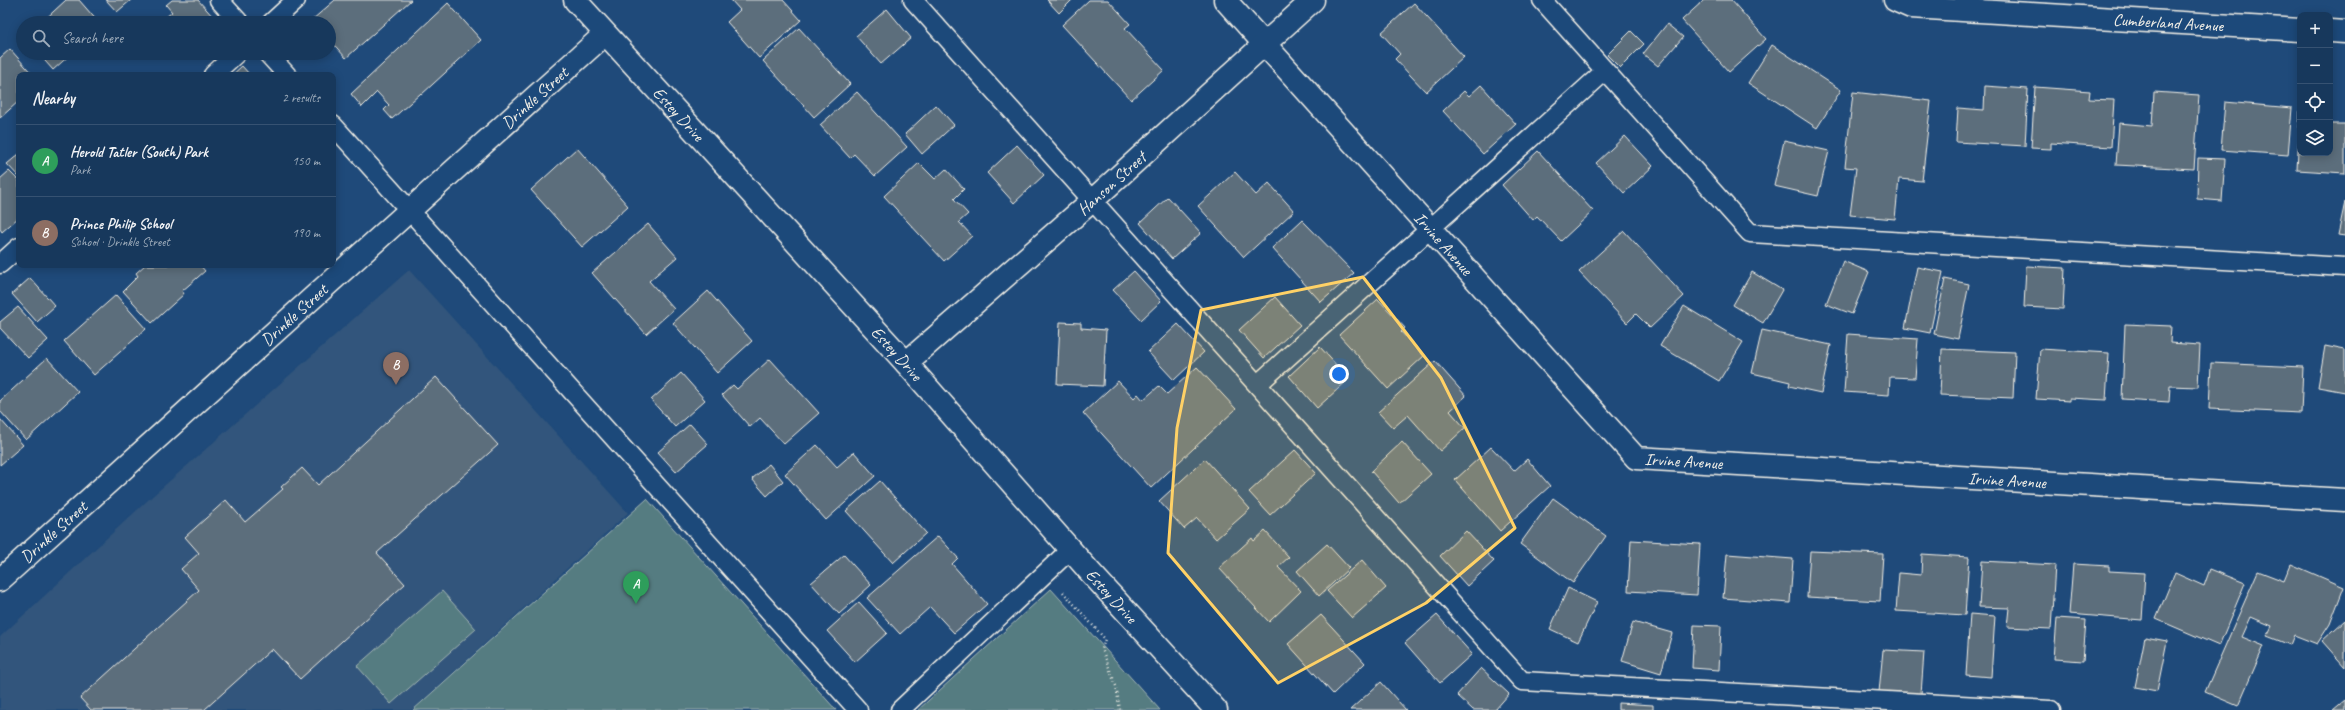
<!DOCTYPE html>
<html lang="en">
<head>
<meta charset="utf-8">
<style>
  :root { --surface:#17385c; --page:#244365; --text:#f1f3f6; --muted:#9eacbb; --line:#365272; --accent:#8abfa5 }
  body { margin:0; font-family:Caveat,sans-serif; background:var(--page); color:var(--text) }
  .controls { position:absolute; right:12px; top:12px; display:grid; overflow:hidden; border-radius:8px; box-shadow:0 2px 10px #0003 }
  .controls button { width:36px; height:36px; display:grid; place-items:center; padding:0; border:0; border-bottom:1px solid var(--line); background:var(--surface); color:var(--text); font:20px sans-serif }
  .you { position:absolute; left:1339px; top:374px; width:14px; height:14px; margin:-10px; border:3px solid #fff; border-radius:50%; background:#1a73e8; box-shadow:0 0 0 6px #1a73e833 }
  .badge { display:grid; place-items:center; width:26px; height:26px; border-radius:50%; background:var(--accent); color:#fff; font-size:13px; font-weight:700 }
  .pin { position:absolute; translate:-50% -33px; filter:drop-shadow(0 1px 2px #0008) }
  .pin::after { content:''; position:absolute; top:21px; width:14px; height:12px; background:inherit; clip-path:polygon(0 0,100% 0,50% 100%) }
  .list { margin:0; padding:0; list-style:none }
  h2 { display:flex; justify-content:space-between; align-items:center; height:52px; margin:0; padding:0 16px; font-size:17px }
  h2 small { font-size:13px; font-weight:400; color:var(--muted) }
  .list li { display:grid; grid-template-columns:26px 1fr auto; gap:12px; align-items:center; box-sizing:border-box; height:72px; padding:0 16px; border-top:1px solid var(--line) }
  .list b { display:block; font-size:15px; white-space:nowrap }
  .list p { margin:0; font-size:13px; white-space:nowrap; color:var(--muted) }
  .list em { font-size:13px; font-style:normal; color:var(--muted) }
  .icon { flex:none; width:22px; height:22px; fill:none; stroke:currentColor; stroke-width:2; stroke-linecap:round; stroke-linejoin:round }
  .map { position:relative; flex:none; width:2345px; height:710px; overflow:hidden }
  .search { position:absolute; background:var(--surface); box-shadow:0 2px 10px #0003; left:16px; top:16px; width:320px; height:44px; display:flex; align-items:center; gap:10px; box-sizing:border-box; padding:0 14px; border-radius:22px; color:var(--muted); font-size:15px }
  .panel { position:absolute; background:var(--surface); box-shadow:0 2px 10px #0003; left:16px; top:72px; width:320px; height:196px; border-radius:8px }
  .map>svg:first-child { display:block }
  .built { fill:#31557b }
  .green { fill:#557b81; stroke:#a4b6b4 }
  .building { fill:#5c6e7c; stroke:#f4f1e8 }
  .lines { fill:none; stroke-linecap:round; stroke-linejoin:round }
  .service-casing { stroke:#f4f1e8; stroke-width:21 }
  .minor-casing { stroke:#f4f1e8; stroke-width:25 }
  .tertiary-casing { stroke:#f4f1e8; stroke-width:25 }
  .path { stroke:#f4f1e8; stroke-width:2.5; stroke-dasharray:1 3; stroke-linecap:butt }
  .service { stroke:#1f4a7a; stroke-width:18 }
  .minor { stroke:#1f4a7a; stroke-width:22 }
  .tertiary { stroke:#1f4a7a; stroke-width:22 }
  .marked { fill:#ffd166; fill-opacity:0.2; stroke:#ffd166; stroke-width:3; stroke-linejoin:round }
  .labels { text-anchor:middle; stroke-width:3; stroke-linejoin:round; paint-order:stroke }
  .street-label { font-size:17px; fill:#f4f1e8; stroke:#1f4a7a }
</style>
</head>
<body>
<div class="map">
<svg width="2345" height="710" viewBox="0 0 2345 710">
  <rect width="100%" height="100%" fill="#1f4a7a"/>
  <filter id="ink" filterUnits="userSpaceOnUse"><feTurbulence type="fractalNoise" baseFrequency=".025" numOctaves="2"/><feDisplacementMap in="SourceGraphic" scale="8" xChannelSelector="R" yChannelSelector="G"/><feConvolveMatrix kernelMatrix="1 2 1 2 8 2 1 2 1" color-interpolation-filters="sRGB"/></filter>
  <g filter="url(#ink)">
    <!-- built -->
    <path class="built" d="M409,270L628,513L412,710H0V637L148,500Z"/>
    <!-- green -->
    <path class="green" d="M647,499L836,710H413Z
      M1051,589L1160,710H918Z
      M442,591L476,629L391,704L357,666Z"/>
    <!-- building -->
    <path class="building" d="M66,0H79L99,23H41Z
      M106,0H131L117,12Z
      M172,0H198L215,19L211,23H159L172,12L166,5Z
      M335,0H411L346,58L329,39V23H315L312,20Z
      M731,0H783L801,20L759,58L727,22L740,10Z
      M1047,0H1072L1059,13Z
      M1089,0H1108L1130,24L1125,28L1164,70L1131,100L1062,25Z
      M1704,0H1731L1766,39L1729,72L1682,20Z
      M448,3L481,40L421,95L420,94L392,119L384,110L389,105L377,92L362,107L351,94Z
      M1414,3L1464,57L1426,92L1395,59L1400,54L1381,33Z
      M887,9L911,38L881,64L856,36Z
      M1667,24L1683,37L1658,66L1643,54Z
      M799,28L850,84L814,117L763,61Z
      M1631,31L1644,44L1620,68L1607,55Z
      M1772,45L1841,90L1817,128L1748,83Z
      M10,49L33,75H19V101L0,118V58Z
      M38,53H72L53,70Z
      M242,66L250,75H232Z
      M1481,85L1516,124L1483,154L1443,111L1464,91L1469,96Z
      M1985,86L2028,89L2025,146L1956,142L1958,108L1984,110Z
      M2035,87L2090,91L2089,99L2114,100L2111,147L2051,143V149L2031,148Z
      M857,92L907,147L875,176L854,154L850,158L820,125Z
      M1853,92L1931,101L1922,181L1899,179L1895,219L1850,215L1856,168L1845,167Z
      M2154,92L2199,95L2194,169L2116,165L2119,123L2152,126Z
      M2225,102L2292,108L2288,155L2221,150Z
      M936,105L954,125L922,154L905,134Z
      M2300,110V153H2330V124H2345V173L2297,170Z
      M1625,136L1653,166L1624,193L1596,163Z
      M1784,141L1829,151L1818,196L1774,186Z
      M1017,145L1044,175L1014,203L987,173Z
      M577,148L628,206L582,247L531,190Z
      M1538,151L1593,211L1561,241L1537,216L1533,220L1502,185Z
      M19,154V177L7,164Z
      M2198,158L2225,159L2222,201L2197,199Z
      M919,163L935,179L946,169L964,189L954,199L968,214L959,222L972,236L944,261L884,196Z
      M9,171L19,181V217L2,232L0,229V179Z
      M1235,172L1256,195L1269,183L1294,211L1244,257L1198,206Z
      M1168,197L1201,233L1172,259L1140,223Z
      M2345,202V236L2338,235Z
      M1302,220L1354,273L1321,302L1272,248Z
      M648,224L677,257L649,281L674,309L646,334L592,273Z
      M1624,231L1684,296L1650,328L1636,314L1627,323L1579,272Z
      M1843,261L1869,272L1852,314L1826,304Z
      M145,265H200L205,271L182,291L184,294L152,323L123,291L138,276L136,273Z
      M2026,266L2065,268L2063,309L2024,307Z
      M1917,267L1943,272L1930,333L1905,328Z
      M1134,271L1161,301L1141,320L1113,290Z
      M1752,272L1782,290L1763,323L1733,305Z
      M30,278L55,306L37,322L12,294Z
      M1945,279L1969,284L1958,339L1934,334Z
      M708,291L752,341L717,373L673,323Z
      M116,295L146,329L94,375L64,341Z
      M1275,297L1300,325L1264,358L1239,330Z
      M1378,299L1405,328L1401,332L1424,356L1388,389L1339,335Z
      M1684,306L1743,342L1719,381L1660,346Z
      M18,307L48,340L28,358L0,328V322Z
      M1060,322L1081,323V328L1106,330L1103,386L1057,384Z
      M1178,324L1204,352L1174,380L1148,352Z
      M2125,324L2171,326L2170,343L2200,345L2198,387L2170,386L2169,402L2122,399Z
      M1762,330L1831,345L1821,393L1789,386L1790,382L1752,373Z
      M1848,334L1918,339L1915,378L1890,377L1889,395L1844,392Z
      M2325,346L2345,350V392L2318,387Z
      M1320,347L1349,379L1317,408L1289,376Z
      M1942,349L2015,352L2013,398L1940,395Z
      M2040,349L2109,353L2106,400L2070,398V401L2036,399Z
      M47,358L78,392L26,440L0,411V401Z
      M770,359L819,413L784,444L760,418L750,427L722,395L733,385L737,389Z
      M1435,361L1466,396L1450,411L1465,428L1440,451L1408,415L1393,428L1378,412Z
      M2211,363L2303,367L2301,413L2209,409Z
      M1197,367L1236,409L1151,488L1083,413L1118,381L1134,398L1138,394L1143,400L1159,386L1167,394Z
      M681,373L705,400L675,427L651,400Z
      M436,377L498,445L377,553L405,584L300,679L272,649L204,710H91L80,698L199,590L181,569L199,553L185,537L226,500L245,522L283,489L281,487L302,468L318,485Z
      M0,419L23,445L0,465Z
      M690,424L708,444L676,472L658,452Z
      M1402,442L1431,474L1399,503L1371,471Z
      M817,445L837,467L854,452L875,476L826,520L785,474Z
      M1491,447L1514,471L1527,459L1550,486L1500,531L1455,480Z
      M1295,450L1316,473L1270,515L1249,492Z
      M1205,459L1250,509L1216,539L1197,518L1184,529L1159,501Z
      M769,464L783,481L767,496L752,479Z
      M880,481L926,533L893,563L846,511Z
      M1553,498L1606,536L1573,583L1520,544Z
      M1265,531L1289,557L1278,567L1301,591L1269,622L1219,568L1252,538L1254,541Z
      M1466,531L1494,561L1467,586L1440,556Z
      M938,536L958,558L952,564L987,604L954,633L930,607L900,634L867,598Z
      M1631,540L1700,544L1697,595L1628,591Z
      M1327,544L1349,568L1319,596L1297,571Z
      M1810,551L1883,554L1880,601L1807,597Z
      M1727,554L1793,559L1790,603L1723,598Z
      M1922,554L1969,557L1965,615L1896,611L1899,573L1921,575Z
      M844,555L871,585L839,614L811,583Z
      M1362,560L1386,588L1352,618L1327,591Z
      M1982,561L2055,565L2051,629L2007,627L2009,608L1979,607Z
      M2073,564L2109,566V571L2145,573L2142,620L2069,614Z
      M2291,564L2344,587L2330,624L2317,644L2294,635L2290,645L2267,636L2272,626L2251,617L2242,637L2264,646L2238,706L2205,692L2258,571L2284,581Z
      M2210,569L2245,583L2219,646L2156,619L2175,573L2204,586Z
      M1568,588L1597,602L1578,642L1550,629Z
      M859,602L887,633L855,662L827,631Z
      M1970,614L1995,616L1991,677L1966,675Z
      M1321,615L1365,663L1333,694L1288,644Z
      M1437,615L1472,654L1440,683L1405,643Z
      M2057,618L2086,620L2083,661L2054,659Z
      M2345,620V667L2322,641Z
      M1633,622L1672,633L1661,673L1622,661Z
      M1694,625L1721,626L1719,670L1692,668Z
      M2145,637L2167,641L2157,691L2135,687Z
      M1883,650L1924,652L1921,694L1879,692Z
      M1481,668L1509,694L1495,710H1473L1457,695Z
      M1381,682L1406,710H1350Z
      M2345,700V710H2333Z
      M1618,703L1653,705V710H1618Z"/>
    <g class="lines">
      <!-- service casing -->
      <g class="service-casing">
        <path id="service" d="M219,0L240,23
          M913,0L1522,681L2051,710
          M1542,0L1750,233L2345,267
          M271,23L296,0
          M267,53L287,75
          M213,75L237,53
          M333,125L858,710
          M0,264L19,247
          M1258,384L1605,71
          M900,710L1071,549"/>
      </g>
      <!-- minor casing -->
      <g class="minor-casing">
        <g id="minor">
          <path id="s1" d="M575,0L906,363L1091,573L1216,710"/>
          <path id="s2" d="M1225,0L1636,458L2345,500"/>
          <path id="s3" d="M906,363L1093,200L1313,0"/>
          <path id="s4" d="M0,580L605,34"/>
        </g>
      </g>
      <!-- tertiary casing -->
      <g class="tertiary-casing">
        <g id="tertiary">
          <path id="s5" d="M1895,0L1911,7L2300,30"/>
          <path d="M2330,31L2345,32"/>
        </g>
      </g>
      <!-- path -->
      <path class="path" d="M1063,592L1105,639L1102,649L1116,686L1120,710"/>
      <!-- service -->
      <use href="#service" class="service"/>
      <!-- minor -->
      <use href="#minor" class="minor"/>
      <!-- tertiary -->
      <use href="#tertiary" class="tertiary"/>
    </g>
  </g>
  <!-- marked area -->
  <path class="marked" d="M1363,277L1441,378L1515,528L1426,603L1278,683L1168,553L1177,428L1201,310Z"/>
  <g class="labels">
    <!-- street labels -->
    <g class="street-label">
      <text dy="6" stroke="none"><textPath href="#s5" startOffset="275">Cumberland Avenue</textPath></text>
      <text dy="6" stroke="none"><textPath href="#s4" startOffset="720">Drinkle Street</textPath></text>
      <text dy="6" stroke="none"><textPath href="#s1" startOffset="154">Estey Drive</textPath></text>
      <text dy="6" stroke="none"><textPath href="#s3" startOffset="273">Hanson Street</textPath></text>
      <text dy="6" stroke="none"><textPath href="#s2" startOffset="327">Irvine Avenue</textPath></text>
      <text dy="6" stroke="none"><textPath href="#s4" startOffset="396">Drinkle Street</textPath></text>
      <text dy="6" stroke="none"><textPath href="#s1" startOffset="478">Estey Drive</textPath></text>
      <text dy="6" stroke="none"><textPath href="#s2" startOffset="663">Irvine Avenue</textPath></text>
      <text dy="6" stroke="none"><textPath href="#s2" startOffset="987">Irvine Avenue</textPath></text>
      <text dy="6" stroke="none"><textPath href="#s4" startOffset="72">Drinkle Street</textPath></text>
      <text dy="6" stroke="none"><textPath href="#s1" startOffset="802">Estey Drive</textPath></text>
    </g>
  </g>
</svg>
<div class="controls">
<button>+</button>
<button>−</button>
<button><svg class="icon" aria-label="locate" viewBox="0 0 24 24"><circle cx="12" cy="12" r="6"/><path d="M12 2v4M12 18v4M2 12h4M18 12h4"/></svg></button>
<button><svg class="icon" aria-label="layers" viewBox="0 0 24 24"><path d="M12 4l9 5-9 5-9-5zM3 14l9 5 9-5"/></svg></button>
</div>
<div class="you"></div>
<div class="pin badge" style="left:636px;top:604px;background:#2e9e5b">A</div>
<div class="pin badge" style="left:396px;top:385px;background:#8d6e63">B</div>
<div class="search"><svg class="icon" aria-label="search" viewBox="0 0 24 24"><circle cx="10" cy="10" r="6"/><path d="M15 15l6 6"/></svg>Search here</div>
<section class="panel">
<h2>Nearby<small>2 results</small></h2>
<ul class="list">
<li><span class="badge" style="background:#2e9e5b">A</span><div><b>Herold Tatler (South) Park</b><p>Park</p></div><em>150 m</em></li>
<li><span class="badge" style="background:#8d6e63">B</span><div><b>Prince Philip School</b><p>School · Drinkle Street</p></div><em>190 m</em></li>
</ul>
</section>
</div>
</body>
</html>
